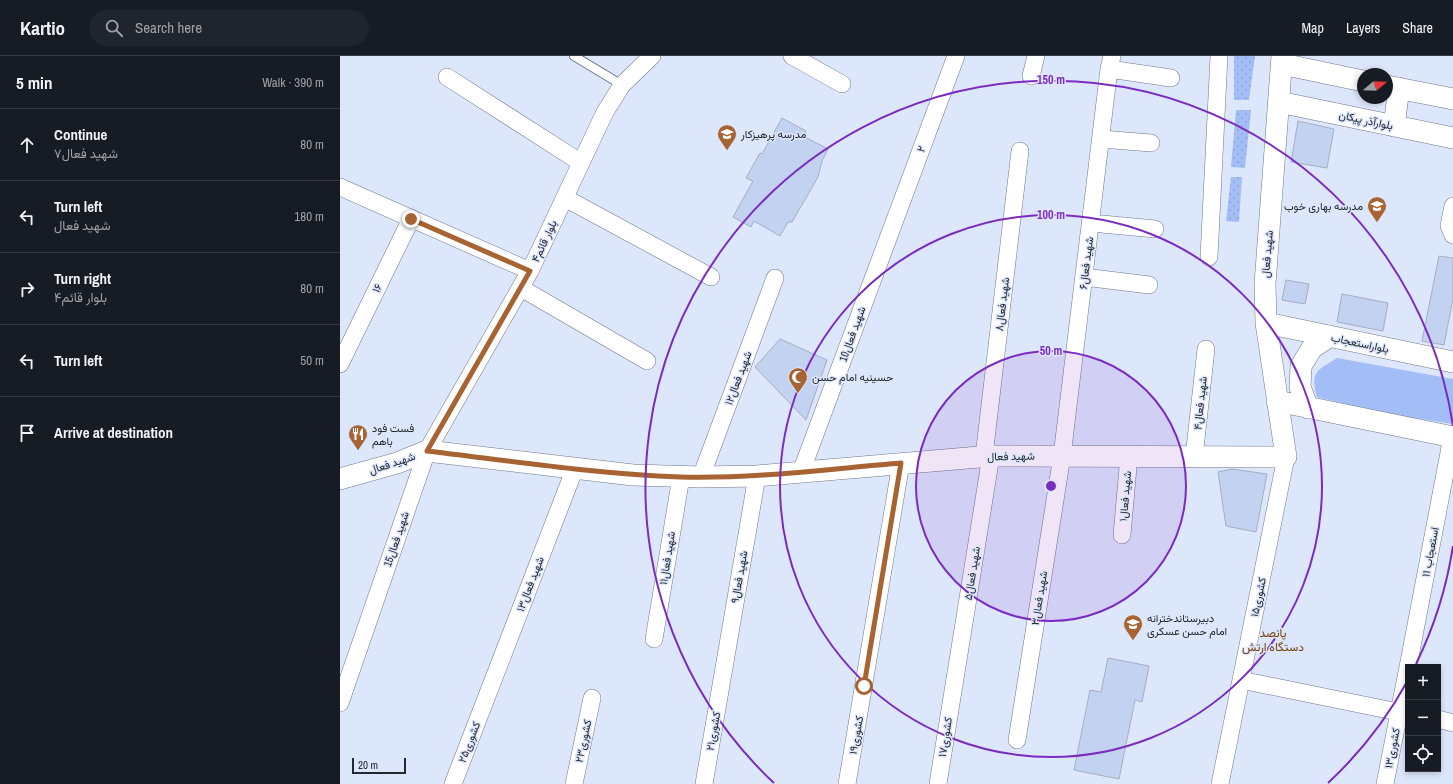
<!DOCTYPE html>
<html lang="en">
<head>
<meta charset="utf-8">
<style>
  :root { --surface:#171b24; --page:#20242c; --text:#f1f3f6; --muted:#9ea1a6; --line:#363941 }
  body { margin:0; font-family:"Archivo Narrow",Vazirmatn,sans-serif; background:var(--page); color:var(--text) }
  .controls { position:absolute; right:12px; bottom:12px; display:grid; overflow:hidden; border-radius:0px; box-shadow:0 2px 6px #0003 }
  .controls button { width:36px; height:36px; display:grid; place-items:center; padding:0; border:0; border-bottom:1px solid var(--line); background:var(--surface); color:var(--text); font:20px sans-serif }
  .compass { position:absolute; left:1017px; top:12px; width:36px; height:36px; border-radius:50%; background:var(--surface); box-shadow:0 2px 6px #0003; rotate:71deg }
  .scale { position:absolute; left:12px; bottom:10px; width:54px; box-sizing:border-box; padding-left:4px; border:2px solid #23272e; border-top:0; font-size:11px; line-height:14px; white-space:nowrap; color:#23272e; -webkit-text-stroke:3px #dde7fc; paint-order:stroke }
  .stop { position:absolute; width:12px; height:12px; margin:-9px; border:3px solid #a76432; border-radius:50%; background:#fff }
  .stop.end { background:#a76432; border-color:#fff; box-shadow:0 1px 4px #0008 }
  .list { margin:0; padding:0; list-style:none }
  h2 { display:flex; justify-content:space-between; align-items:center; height:52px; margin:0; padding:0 16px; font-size:17px }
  h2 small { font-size:13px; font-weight:400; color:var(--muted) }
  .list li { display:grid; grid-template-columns:26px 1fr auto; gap:12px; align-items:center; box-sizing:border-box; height:72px; padding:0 16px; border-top:1px solid var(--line) }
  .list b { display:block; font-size:15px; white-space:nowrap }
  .list p { margin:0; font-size:13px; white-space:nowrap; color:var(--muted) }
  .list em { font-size:13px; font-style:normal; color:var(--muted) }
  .icon { flex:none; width:22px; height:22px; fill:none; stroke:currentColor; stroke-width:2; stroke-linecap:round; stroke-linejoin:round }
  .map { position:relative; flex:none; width:1113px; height:728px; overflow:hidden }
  header { display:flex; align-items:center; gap:24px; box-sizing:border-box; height:56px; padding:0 20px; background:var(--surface); border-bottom:1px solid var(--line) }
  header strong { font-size:19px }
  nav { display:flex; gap:22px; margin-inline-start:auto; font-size:14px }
  .search { width:280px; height:36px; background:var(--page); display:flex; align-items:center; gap:10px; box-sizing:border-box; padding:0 14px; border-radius:22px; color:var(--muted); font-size:15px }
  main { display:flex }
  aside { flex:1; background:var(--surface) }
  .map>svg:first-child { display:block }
  .green { fill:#a3bef6 }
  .park { fill:url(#park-dots) }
  .building { fill:#c3d2f1; stroke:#a4aec1 }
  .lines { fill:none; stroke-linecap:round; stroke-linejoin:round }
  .service-casing { stroke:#6e7789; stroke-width:10 }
  .minor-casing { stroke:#6e7789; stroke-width:18 }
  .tertiary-casing { stroke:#6e7789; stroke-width:22 }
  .service { stroke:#fff; stroke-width:8 }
  .minor { stroke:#fff; stroke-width:17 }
  .tertiary { stroke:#fff; stroke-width:21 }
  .route { stroke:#a76432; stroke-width:5 }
  .ring { fill:none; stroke:#7b2cbf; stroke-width:2 }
  .labels { text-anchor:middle; stroke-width:3; stroke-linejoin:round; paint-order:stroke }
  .street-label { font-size:11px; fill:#23272e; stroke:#dde7fc }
  .poi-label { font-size:11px; fill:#23272e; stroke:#dde7fc; text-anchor:start }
  .neighbourhood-label { font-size:12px; fill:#763c08; stroke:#dde7fc }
  .centre { fill:#7b2cbf; stroke:#dde7fc; stroke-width:2 }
  .ring-label { font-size:12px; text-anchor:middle; font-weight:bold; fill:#7b2cbf; stroke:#dde7fc; stroke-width:3; stroke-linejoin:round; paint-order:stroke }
</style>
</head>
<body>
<header>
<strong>Kartio</strong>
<div class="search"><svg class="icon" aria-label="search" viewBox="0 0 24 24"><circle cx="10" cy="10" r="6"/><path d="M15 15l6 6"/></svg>Search here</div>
<nav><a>Map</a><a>Layers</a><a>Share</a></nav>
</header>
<main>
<aside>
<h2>5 min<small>Walk · 390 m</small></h2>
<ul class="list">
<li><svg class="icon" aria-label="ahead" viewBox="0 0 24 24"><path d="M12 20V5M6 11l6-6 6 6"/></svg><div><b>Continue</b><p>شهید فعال۷</p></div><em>80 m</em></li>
<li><svg class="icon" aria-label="left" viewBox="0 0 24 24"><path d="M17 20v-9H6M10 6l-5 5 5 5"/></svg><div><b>Turn left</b><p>شهید فعال</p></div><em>180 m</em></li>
<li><svg class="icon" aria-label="right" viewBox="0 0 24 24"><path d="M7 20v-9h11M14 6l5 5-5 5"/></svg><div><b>Turn right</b><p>بلوار قائم۴</p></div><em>80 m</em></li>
<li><svg class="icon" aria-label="left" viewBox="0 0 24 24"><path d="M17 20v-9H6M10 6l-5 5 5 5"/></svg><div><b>Turn left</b></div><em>50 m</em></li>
<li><svg class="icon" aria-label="arrive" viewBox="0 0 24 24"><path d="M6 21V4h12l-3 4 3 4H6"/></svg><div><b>Arrive at destination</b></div></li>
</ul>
</aside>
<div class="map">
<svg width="1113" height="728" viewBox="0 0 1113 728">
  <defs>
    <pattern id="park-dots" width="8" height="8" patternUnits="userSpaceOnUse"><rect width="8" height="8" fill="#a3bef6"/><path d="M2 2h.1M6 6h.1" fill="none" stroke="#8ca3d3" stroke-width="1.8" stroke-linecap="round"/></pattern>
  </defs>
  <rect width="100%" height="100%" fill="#dde7fc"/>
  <!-- green -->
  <path class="green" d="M997,302L1113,323V368L1042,357L977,341C970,315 977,315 997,302Z"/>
  <!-- park -->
  <path class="park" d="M894,0H915L909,44H894Z
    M896,54H911L905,112L891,111Z
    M891,121H902L899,166L886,165Z"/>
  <!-- building -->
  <path class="building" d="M442,62L466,75L463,80L488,93L482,105L478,121L452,166H448L440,180L414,165L411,171L393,161L413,125L406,122L420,97L422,98Z
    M958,65L994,73L987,112L951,106Z
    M1099,200L1113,202V243L1104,289L1082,285Z
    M946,224L969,228L965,248L942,244Z
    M1002,238L1048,247L1043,275L997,266Z
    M440,283L487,304L466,364L415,311Z
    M892,413L927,418L916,476L886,470L878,416Z
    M768,602L809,610L802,646L795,644L779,723L734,714L750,634L761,636Z"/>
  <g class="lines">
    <!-- service casing -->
    <g class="service-casing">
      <path id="service" d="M234,0L282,29"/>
    </g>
    <!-- minor casing -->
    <g class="minor-casing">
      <path id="minor" d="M452,0L502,28
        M769,13L831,22
        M691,20L696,0
        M107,21L240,106
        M761,83L811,87
        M0,131L190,215
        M225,142L371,221
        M1113,150L1109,170L1113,179
        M751,167L815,173
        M869,201L879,0
        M744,221L809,229
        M181,232L307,305
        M0,308L71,163
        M644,400L680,95
        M854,401L866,293
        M461,416L616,0
        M361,421L435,222
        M782,479L789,400
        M314,583L341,421
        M1068,611L1112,381
        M901,624L1068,658
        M0,647L87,395L190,215L265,56L282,29L312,0
        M1098,663L1113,667
        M677,684L722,400L769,13L772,0
        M113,728L235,412
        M234,728L252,642
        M364,728L417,420
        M507,728L561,407
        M598,728L651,400
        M880,728L946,401
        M1045,728L1068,611"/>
    </g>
    <!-- tertiary casing -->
    <g class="tertiary-casing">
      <path id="tertiary" d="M942,8L1023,25
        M1047,30L1113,43
        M939,46L1113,82
        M1054,70L1059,32
        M926,267L1113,306
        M937,345L1113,381
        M968,352L960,331L961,310L972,292L990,280
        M0,423L57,407L87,395L293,419L361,421L417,420L651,400L946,401L926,267L925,228L942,0"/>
    </g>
    <!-- service -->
    <use href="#service" class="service"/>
    <!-- minor -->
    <use href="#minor" class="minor"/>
    <!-- tertiary -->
    <use href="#tertiary" class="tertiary"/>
  </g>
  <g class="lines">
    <!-- route -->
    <path class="route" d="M71,163L190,215L87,395C171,405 256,418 340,421C414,423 488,413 561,407L524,630"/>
  </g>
  <!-- distance rings -->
  <circle cx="711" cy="430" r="135" fill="#7b2cbf" fill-opacity=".12"/>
  <g class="ring">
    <circle cx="711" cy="430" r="135"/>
    <circle cx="711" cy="430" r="271"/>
    <path d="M1113 490A406 406 0 0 1 1076 608M1068 624A406 406 0 0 1 988 727M434 727A406 406 0 1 1 1113 370"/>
  </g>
  <!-- icons -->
  <defs>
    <g id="school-pin" transform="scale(1)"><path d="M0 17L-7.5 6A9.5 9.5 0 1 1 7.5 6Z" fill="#a76432" stroke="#dde7fc"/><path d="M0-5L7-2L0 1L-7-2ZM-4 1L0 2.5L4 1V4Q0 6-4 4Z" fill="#fff"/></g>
    <g id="mosque-pin" transform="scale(1)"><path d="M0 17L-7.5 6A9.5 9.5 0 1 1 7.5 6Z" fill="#a76432" stroke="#dde7fc"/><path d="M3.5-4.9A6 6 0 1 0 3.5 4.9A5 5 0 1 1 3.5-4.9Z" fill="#fff"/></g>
    <g id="restaurant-pin" transform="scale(1)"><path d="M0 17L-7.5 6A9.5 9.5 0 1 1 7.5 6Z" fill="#a76432" stroke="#dde7fc"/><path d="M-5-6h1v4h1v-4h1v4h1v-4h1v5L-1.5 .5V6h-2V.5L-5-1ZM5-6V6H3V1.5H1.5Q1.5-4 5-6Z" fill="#fff"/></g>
  </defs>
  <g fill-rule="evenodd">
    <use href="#school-pin" x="387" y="78"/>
    <use href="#school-pin" x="1037" y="150"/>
    <use href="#mosque-pin" x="458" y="321"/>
    <use href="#restaurant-pin" x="18" y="378"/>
    <use href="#school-pin" x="793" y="568"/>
  </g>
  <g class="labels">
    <!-- street labels -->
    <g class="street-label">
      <text transform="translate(1026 64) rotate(12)" y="4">بلوارآذر پیکان</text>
      <text transform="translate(581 93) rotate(-70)" y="4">۲</text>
      <text transform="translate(204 185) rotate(-65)" y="4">بلوار قائم۴</text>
      <text transform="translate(927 198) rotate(-85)" y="4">شهید فعال</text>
      <text transform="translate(746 207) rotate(-83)" y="4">شهید فعال۶</text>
      <text transform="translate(37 232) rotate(-64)" y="4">۱۶</text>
      <text transform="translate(662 248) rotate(-83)" y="4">شهید فعال۸</text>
      <text transform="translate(512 278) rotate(-70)" y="4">10شهید فعال</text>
      <text transform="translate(1020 287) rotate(12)" y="4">بلواراستعجاب</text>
      <text transform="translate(398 322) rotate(-69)" y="4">شهید فعال۱۲</text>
      <text transform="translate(860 347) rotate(-84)" y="4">شهید فعال۴</text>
      <text transform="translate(671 400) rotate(-1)" y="4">شهید فعال</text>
      <text transform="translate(52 407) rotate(-18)" y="4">شهید فعال</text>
      <text transform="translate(785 440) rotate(-85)" y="4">شهید فعال۱</text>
      <text transform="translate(56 483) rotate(-71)" y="4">15شهید فعال</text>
      <text transform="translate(1090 496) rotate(-79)" y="4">استعجاب ۱۱</text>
      <text transform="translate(327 502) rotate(-81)" y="4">شهید فعال۱۱</text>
      <text transform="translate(632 517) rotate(-81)" y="4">شهید فعال۵</text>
      <text transform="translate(399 521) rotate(-80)" y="4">شهید فعال۹</text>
      <text transform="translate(190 528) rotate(-69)" y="4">شهید فعال۱۳</text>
      <text transform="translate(918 541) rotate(-78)" y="4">کشوری۱۵</text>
      <text transform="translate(699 542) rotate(-81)" y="4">شهید فعال۳</text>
      <text transform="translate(373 675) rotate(-80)" y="4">۲۱کشوری</text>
      <text transform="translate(516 679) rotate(-80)" y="4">۱۹کشوری</text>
      <text transform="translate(605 681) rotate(-81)" y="4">۱۷کشوری</text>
      <text transform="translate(243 685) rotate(-78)" y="4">کشوری۲۳</text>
      <text transform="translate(129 686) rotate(-69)" y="4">کشوری۲۵</text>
      <text transform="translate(1052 692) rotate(-79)" y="4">۱۳کشوری</text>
    </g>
    <!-- poi labels -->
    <g class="poi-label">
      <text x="401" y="82">مدرسه پرهیزکار</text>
      <text x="1023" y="154" text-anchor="end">مدرسه بهاری خوب</text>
      <text x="472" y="325">حسینیه امام حسن</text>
      <text x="32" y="376">فست فود<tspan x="32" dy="13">باهم</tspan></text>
      <text x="807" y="566">دبیرستاندخترانه<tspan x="807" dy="13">امام حسن عسکری</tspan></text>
    </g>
    <!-- neighbourhood labels -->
    <g class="neighbourhood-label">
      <text x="933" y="581">پانصد<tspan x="933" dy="14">دستگاه ارتش</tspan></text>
    </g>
  </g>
  <circle cx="711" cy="430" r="6" class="centre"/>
  <g class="ring-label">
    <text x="711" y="28">150 m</text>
    <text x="711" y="163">100 m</text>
    <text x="711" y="299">50 m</text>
  </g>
</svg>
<div class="controls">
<button>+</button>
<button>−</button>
<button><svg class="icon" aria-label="locate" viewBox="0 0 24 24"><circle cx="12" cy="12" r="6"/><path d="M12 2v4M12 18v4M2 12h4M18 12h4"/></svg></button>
</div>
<svg class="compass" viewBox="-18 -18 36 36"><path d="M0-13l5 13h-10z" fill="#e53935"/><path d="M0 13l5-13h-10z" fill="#9ea1a6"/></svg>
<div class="scale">20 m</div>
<div class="stop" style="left:524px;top:630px"></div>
<div class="stop end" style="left:71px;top:163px"></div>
</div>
</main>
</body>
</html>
